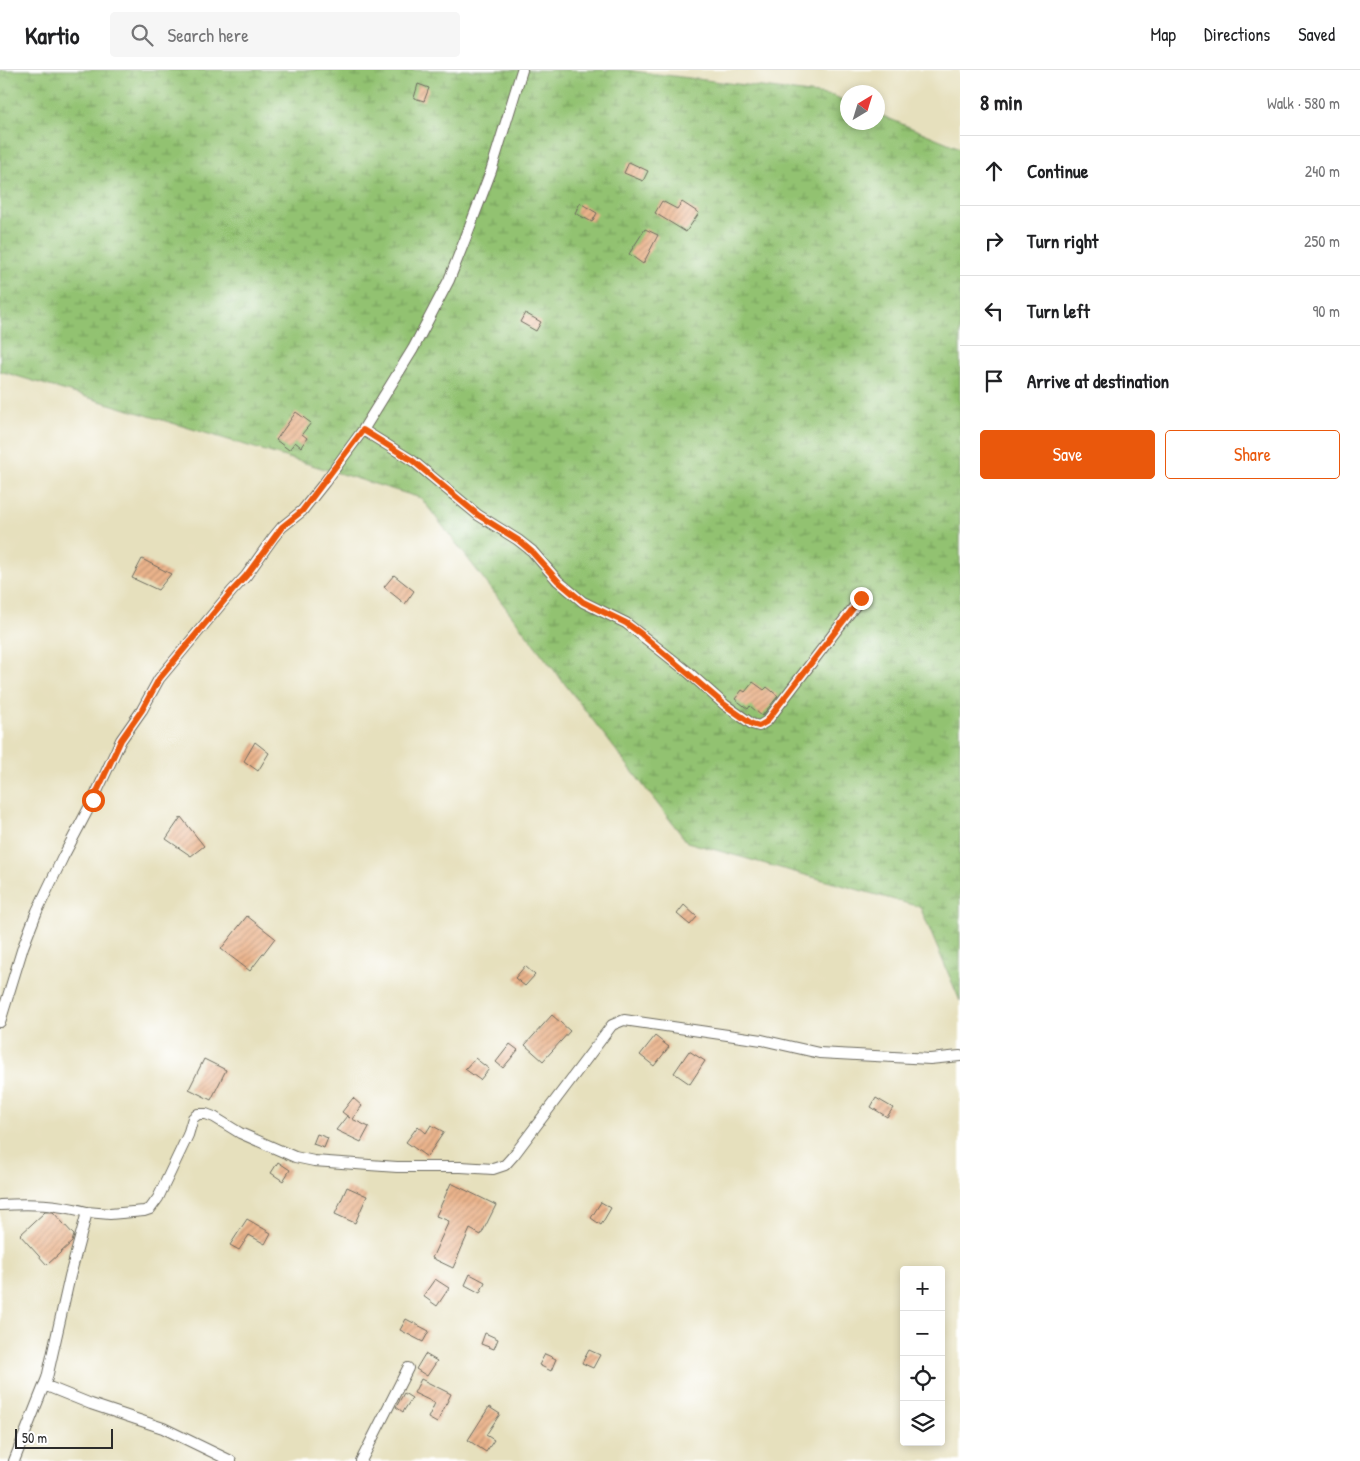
<!DOCTYPE html>
<html lang="en">
<head>
<meta charset="utf-8">
<style>
  :root { --surface:#fff; --page:#f6f6f6; --text:#202124; --muted:#757577; --line:#e0e0e0; --accent:#ea580c }
  body { margin:0; font-family:"Patrick Hand",sans-serif; background:var(--page); color:var(--text) }
  .controls { position:absolute; right:15px; bottom:15px; display:grid; overflow:hidden; border-radius:5px; box-shadow:0 2px 8px #0003 }
  .controls button { width:45px; height:45px; display:grid; place-items:center; padding:0; border:0; border-bottom:1px solid var(--line); background:var(--surface); color:var(--text); font:25px sans-serif }
  .compass { position:absolute; left:840px; top:15px; width:45px; height:45px; border-radius:50%; background:var(--surface); box-shadow:0 2px 8px #0003; rotate:38deg }
  .scale { position:absolute; left:15px; bottom:12px; width:98px; box-sizing:border-box; padding-left:5px; border:2px solid #2b2b2b; border-top:0; font-size:14px; line-height:18px; white-space:nowrap; color:#2b2b2b; -webkit-text-stroke:4px #fff; paint-order:stroke }
  .stop { position:absolute; width:15px; height:15px; margin:-11px; border:4px solid #ea580c; border-radius:50%; background:#fff }
  .stop.end { background:#ea580c; border-color:#fff; box-shadow:0 1px 5px #0008 }
  .list { margin:0; padding:0; list-style:none }
  h2 { display:flex; justify-content:space-between; align-items:center; height:65px; margin:0; padding:0 20px; font-size:21px }
  h2 small { font-size:16px; font-weight:400; color:var(--muted) }
  .list li { display:grid; grid-template-columns:32px 1fr auto; gap:15px; align-items:center; box-sizing:border-box; height:70px; padding:0 20px; border-top:1px solid var(--line) }
  .list b { display:block; font-size:19px; white-space:nowrap }
  .list em { font-size:16px; font-style:normal; color:var(--muted) }
  .actions { display:flex; gap:10px; padding:15px 20px }
  .actions a { flex:1; padding:11px 0; border:1px solid var(--accent); border-radius:5px; text-align:center; font-size:18px; color:var(--accent) }
  .actions .main { background:var(--accent); color:#fff }
  .icon { flex:none; width:28px; height:28px; fill:none; stroke:currentColor; stroke-width:2; stroke-linecap:round; stroke-linejoin:round }
  .map { position:relative; flex:none; width:960px; height:1391px; overflow:hidden }
  header { display:flex; align-items:center; gap:30px; box-sizing:border-box; height:70px; padding:0 25px; background:var(--surface); border-bottom:1px solid var(--line) }
  header strong { font-size:24px }
  nav { display:flex; gap:28px; margin-inline-start:auto; font-size:18px }
  .search { width:350px; height:45px; background:var(--page); display:flex; align-items:center; gap:12px; box-sizing:border-box; padding:0 18px; border-radius:5px; color:var(--muted); font-size:19px }
  main { display:flex }
  aside { flex:1; background:var(--surface) }
  .map>svg:first-child { display:block }
  .wetland { fill:url(#wetland-marsh); stroke:#5e764e }
  .building { fill:url(#building-hatch) }
  .lines { fill:none; stroke-linecap:round; stroke-linejoin:round }
  .street-casing { stroke:#6c6a5e; stroke-width:12 }
  .street { stroke:#fff; stroke-width:10 }
  .route { stroke:#ea580c; stroke-width:6 }
</style>
</head>
<body>
<header>
<strong>Kartio</strong>
<div class="search"><svg class="icon" aria-label="search" viewBox="0 0 24 24"><circle cx="10" cy="10" r="6"/><path d="M15 15l6 6"/></svg>Search here</div>
<nav><a>Map</a><a>Directions</a><a>Saved</a></nav>
</header>
<main>
<div class="map">
<svg width="960" height="1391" viewBox="0 0 960 1391">
  <defs>
    <pattern id="wetland-marsh" width="20" height="14" patternUnits="userSpaceOnUse" patternTransform="scale(1.25)"><rect width="20" height="14" fill="#92c271"/><path d="M1 5h8M5 5V1M11 12h8M15 12V8" fill="none" stroke="#779e5d"/></pattern>
    <pattern id="building-hatch" width="6" height="6" patternUnits="userSpaceOnUse" patternTransform="scale(1.25)"><rect width="6" height="6" fill="#ebb48c"/><path d="M-1 1l2-2M0 6l6-6M5 7l2-2" fill="none" stroke="#bf9373"/></pattern>
  </defs>
  <rect width="100%" height="100%" fill="#fff"/>
  <filter id="ink" filterUnits="userSpaceOnUse"><feTurbulence type="fractalNoise" baseFrequency=".02" numOctaves="2"/><feDisplacementMap in="SourceGraphic" scale="10" xChannelSelector="R" yChannelSelector="G"/><feConvolveMatrix kernelMatrix="1 2 1 2 8 2 1 2 1" color-interpolation-filters="sRGB"/></filter>
  <filter id="wash" filterUnits="userSpaceOnUse"><feTurbulence type="fractalNoise" baseFrequency=".0096" numOctaves="4" result="noise"/><feDisplacementMap in="SourceGraphic" scale="20" xChannelSelector="R" yChannelSelector="G"/><feGaussianBlur stdDeviation="1.12" result="paint"/><feColorMatrix in="noise" values="0 0 0 0 0 0 0 0 0 0 0 0 0 0 0 0 0 1.4 0 .05"/><feComposite in="paint" operator="in"/></filter>
  <g filter="url(#wash)">
    <rect width="100%" height="100%" fill="#e6e0bd"/>
    <!-- wetland -->
    <path class="wetland" d="M0,0H625L834,26L847,32L848,52H878V44L960,78V931L920,837L687,772L421,428L0,301Z"/>
    <g id="blocks">
      <!-- building -->
      <path class="building" d="M418,14L429,18L424,31L414,28Z
        M629,92L648,101L643,111L624,103Z
        M662,131L677,139L682,132L699,143L686,162L655,143Z
        M580,133L597,143L592,152L575,143Z
        M645,159L658,165L643,194L629,184Z
        M525,243L541,252L536,261L520,252Z
        M296,342L311,353L302,364L307,368L301,377L295,372L289,380L276,370Z
        M142,489L171,504L158,520L132,508Z
        M394,505L414,521L405,534L384,517Z
        M753,612L764,620L767,617L778,626L762,646L750,636L748,639L735,629L742,620L745,622Z
        M255,672L269,683L258,701L244,691Z
        M181,747L204,776L191,786L166,769Z
        M684,835L697,847L690,855L677,844Z
        M247,846L275,868L250,901L221,879Z
        M525,896L535,905L525,916L515,908Z
        M552,945L570,961L543,991L525,975Z
        M655,966L669,977L654,996L640,985Z
        M510,974L518,980L503,998L496,992Z
        M689,981L705,991L690,1014L674,1003Z
        M475,988L489,999L480,1010L465,999Z
        M204,989L226,1000L211,1030L189,1019Z
        M353,1028L362,1036L352,1049L369,1057L361,1072L336,1060L347,1046L350,1048L342,1042Z
        M876,1028L893,1038L887,1047L871,1037Z
        M431,1055L444,1062L427,1087L406,1072L418,1056L426,1063Z
        M317,1064L328,1068L324,1078L313,1074Z
        M278,1092L290,1100L283,1111L271,1103Z
        M451,1113L496,1135L481,1165L470,1159L453,1198L432,1188L449,1151L436,1146Z
        M347,1117L367,1126L355,1153L335,1144Z
        M601,1132L611,1138L601,1155L591,1148Z
        M45,1142H53L74,1165L72,1172L47,1195L20,1165Z
        M247,1149L271,1163L265,1174L249,1165L239,1180L230,1175Z
        M470,1204L485,1212L480,1223L465,1215Z
        M435,1209L449,1218L437,1236L423,1226Z
        M406,1249L429,1261L423,1272L400,1260Z
        M485,1263L498,1269L494,1279L481,1274Z
        M589,1280L600,1285L593,1298L582,1293Z
        M425,1284L437,1291L427,1306L416,1299Z
        M545,1284L556,1289L551,1301L539,1295Z
        M421,1309L451,1324L437,1353L428,1348L435,1333L414,1323Z
        M404,1323L412,1328L403,1342L396,1337Z
        M489,1337L500,1344L486,1365L494,1370L486,1382L468,1370Z"/>
    </g>
  </g>
  <g filter="url(#ink)">
    <use href="#blocks" fill-opacity="0" stroke="#6c6a5e" stroke-width="1"/>
    <g class="lines">
      <!-- street casing -->
      <g class="street-casing">
        <path id="street" d="M363,360L413,391L478,445L518,470L532,481L558,511L583,532L626,553L688,602L725,635L752,654L759,656L767,651L861,528
          M0,952L23,877L37,841L63,787L93,730L121,670L142,640L159,609L232,521L246,506L273,468L282,457L302,441L325,412L363,360L413,279L449,210L466,167L491,101L522,0
          M0,1135C32,1133 56,1134 87,1142
          M44,1315L91,1334L163,1358L231,1391
          M14,1391L47,1308L70,1206L87,1142L110,1144L144,1141L150,1139L158,1128L188,1065L193,1048L198,1044H206L214,1047L240,1063L295,1087L314,1091L397,1097H461L493,1099L505,1095L514,1085L612,955L624,950L762,970L819,983L930,989L960,986
          M361,1391L408,1298"/>
      </g>
      <!-- street -->
      <use href="#street" class="street"/>
    </g>
  </g>
  <g class="lines" filter="url(#ink)">
    <!-- route -->
    <path class="route" d="M93,730L121,670L142,640L159,609L232,521L246,506L282,457L302,441L363,360L413,391L478,445L518,470L532,482L558,511L583,532L626,553L640,563L725,635L752,654L759,656L766,652L861,528"/>
  </g>
</svg>
<div class="controls">
<button>+</button>
<button>−</button>
<button><svg class="icon" aria-label="locate" viewBox="0 0 24 24"><circle cx="12" cy="12" r="6"/><path d="M12 2v4M12 18v4M2 12h4M18 12h4"/></svg></button>
<button><svg class="icon" aria-label="layers" viewBox="0 0 24 24"><path d="M12 4l9 5-9 5-9-5zM3 14l9 5 9-5"/></svg></button>
</div>
<svg class="compass" viewBox="-18 -18 36 36"><path d="M0-13l5 13h-10z" fill="#e53935"/><path d="M0 13l5-13h-10z" fill="#757577"/></svg>
<div class="scale">50 m</div>
<div class="stop" style="left:93px;top:730px"></div>
<div class="stop end" style="left:861px;top:528px"></div>
</div>
<aside>
<h2>8 min<small>Walk · 580 m</small></h2>
<ul class="list">
<li><svg class="icon" aria-label="ahead" viewBox="0 0 24 24"><path d="M12 20V5M6 11l6-6 6 6"/></svg><div><b>Continue</b></div><em>240 m</em></li>
<li><svg class="icon" aria-label="right" viewBox="0 0 24 24"><path d="M7 20v-9h11M14 6l5 5-5 5"/></svg><div><b>Turn right</b></div><em>250 m</em></li>
<li><svg class="icon" aria-label="left" viewBox="0 0 24 24"><path d="M17 20v-9H6M10 6l-5 5 5 5"/></svg><div><b>Turn left</b></div><em>90 m</em></li>
<li><svg class="icon" aria-label="arrive" viewBox="0 0 24 24"><path d="M6 21V4h12l-3 4 3 4H6"/></svg><div><b>Arrive at destination</b></div></li>
</ul>
<div class="actions"><a class="main">Save</a><a>Share</a></div>
</aside>
</main>
</body>
</html>
